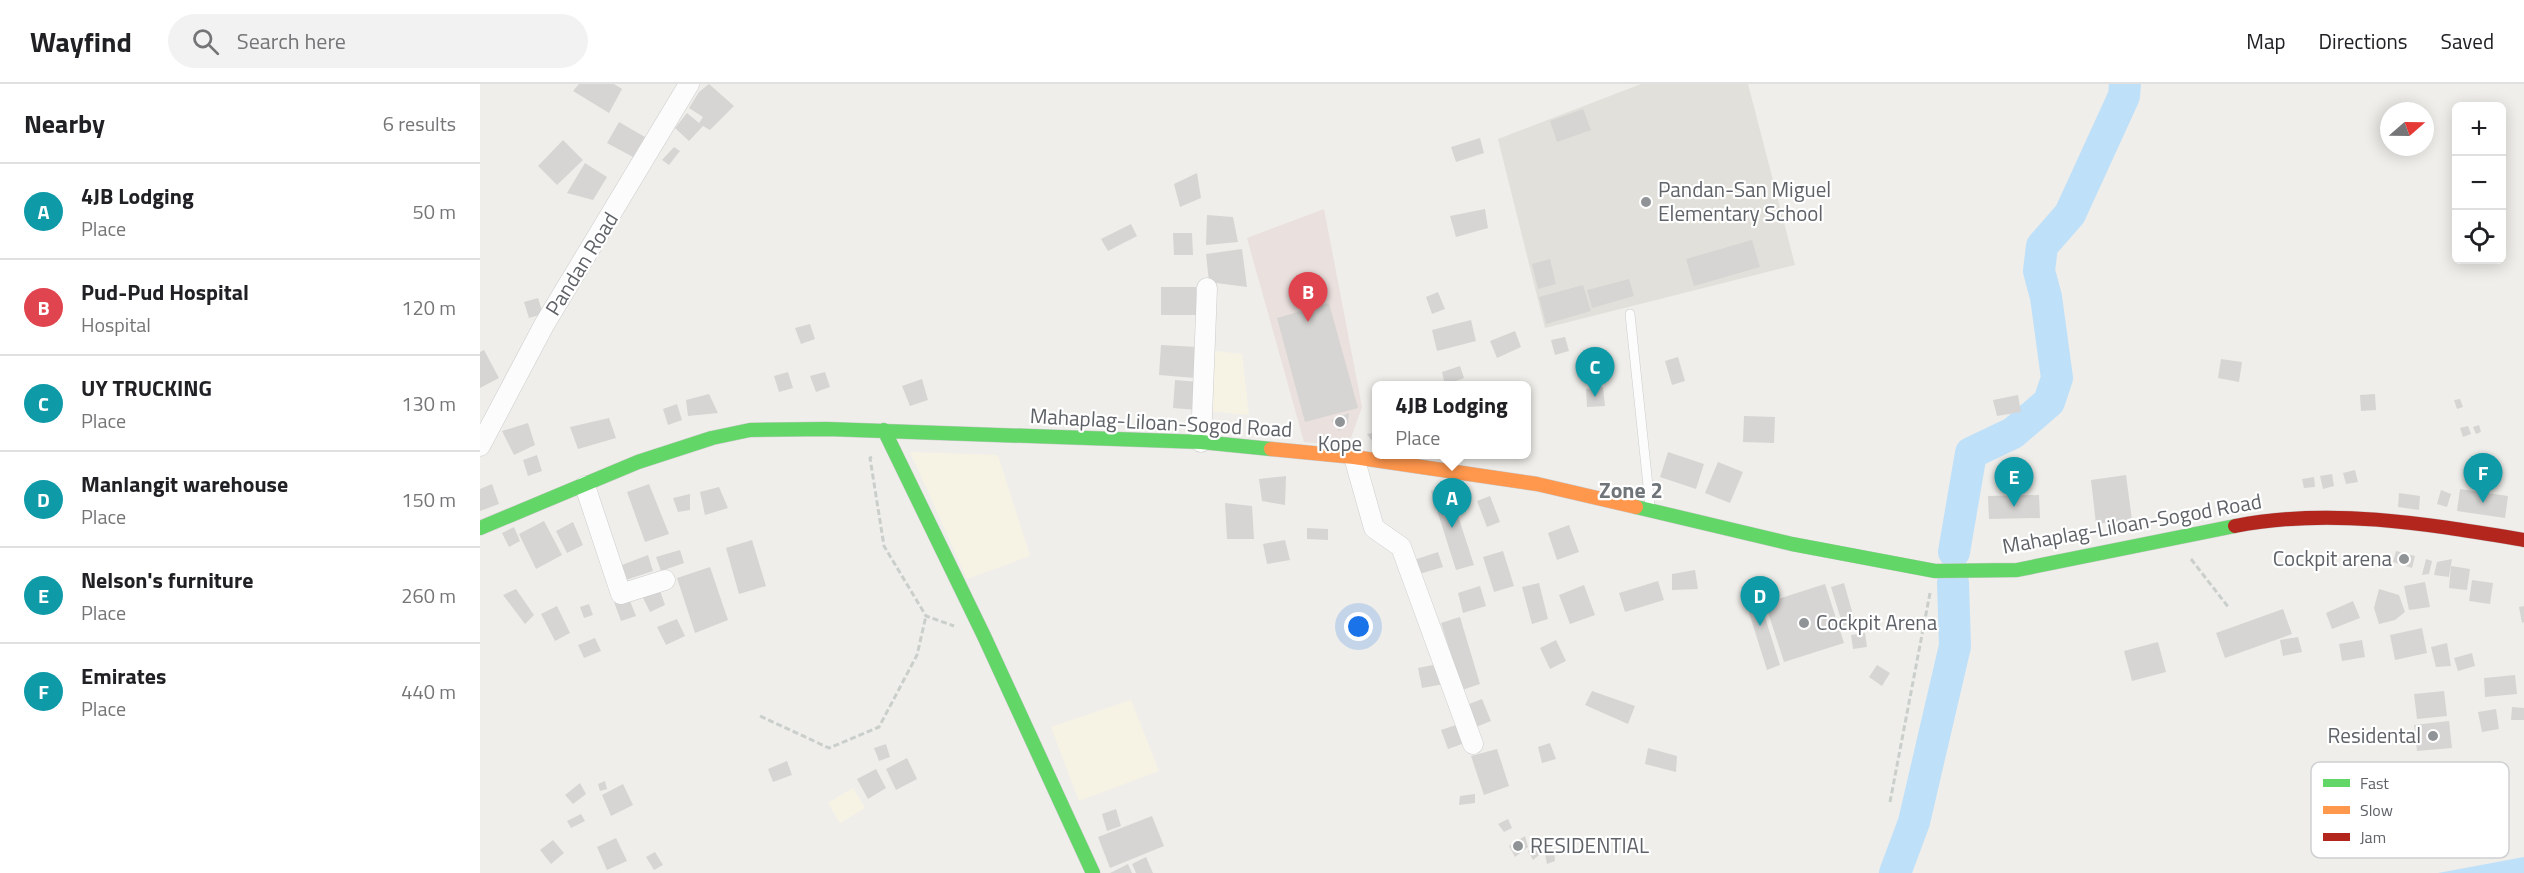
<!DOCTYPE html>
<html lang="en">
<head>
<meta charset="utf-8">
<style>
  :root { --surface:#fff; --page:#f2f2f2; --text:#202124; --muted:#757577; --line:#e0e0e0; --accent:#ea580c }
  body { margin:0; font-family:"Titillium Web",sans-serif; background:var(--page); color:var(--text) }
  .controls { position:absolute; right:18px; top:18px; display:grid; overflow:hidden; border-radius:9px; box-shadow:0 3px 15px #0003 }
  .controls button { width:54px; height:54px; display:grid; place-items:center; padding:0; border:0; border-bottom:2px solid var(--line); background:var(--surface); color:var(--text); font:30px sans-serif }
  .compass { position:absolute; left:1900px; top:18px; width:54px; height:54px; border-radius:50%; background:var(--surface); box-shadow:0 3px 15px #0003; rotate:70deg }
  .you { position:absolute; left:879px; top:543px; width:21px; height:21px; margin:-15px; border:4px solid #fff; border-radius:50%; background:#1a73e8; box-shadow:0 0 0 9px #1a73e833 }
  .badge { display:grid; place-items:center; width:39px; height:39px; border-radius:50%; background:var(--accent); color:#fff; font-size:20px; font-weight:700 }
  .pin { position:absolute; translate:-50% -50px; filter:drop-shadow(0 2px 3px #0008) }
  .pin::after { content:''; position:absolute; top:32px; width:21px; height:18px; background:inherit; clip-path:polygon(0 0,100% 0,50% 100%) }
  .popup { position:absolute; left:892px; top:297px; width:159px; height:78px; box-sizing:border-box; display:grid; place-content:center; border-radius:9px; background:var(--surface); filter:drop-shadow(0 2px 4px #0005); font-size:20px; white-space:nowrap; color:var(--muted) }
  .popup b { font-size:22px; color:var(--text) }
  .popup::after { content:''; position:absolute; left:50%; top:100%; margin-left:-12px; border:12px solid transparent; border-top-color:var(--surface) }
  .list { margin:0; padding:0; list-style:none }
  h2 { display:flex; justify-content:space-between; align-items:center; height:78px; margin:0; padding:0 24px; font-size:26px }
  h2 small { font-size:20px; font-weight:400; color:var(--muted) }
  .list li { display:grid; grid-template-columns:39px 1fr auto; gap:18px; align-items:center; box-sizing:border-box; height:96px; padding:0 24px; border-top:2px solid var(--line) }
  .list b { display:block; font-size:22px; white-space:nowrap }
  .list p { margin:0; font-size:20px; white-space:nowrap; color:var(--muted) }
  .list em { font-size:20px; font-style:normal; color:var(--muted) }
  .icon { flex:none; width:33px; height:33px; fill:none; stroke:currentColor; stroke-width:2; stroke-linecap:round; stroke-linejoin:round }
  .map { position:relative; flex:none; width:2044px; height:789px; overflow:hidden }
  header { display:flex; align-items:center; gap:36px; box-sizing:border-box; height:84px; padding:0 30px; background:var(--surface); border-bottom:2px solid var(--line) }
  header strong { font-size:28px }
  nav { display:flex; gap:33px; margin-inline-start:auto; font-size:21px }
  .search { width:420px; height:54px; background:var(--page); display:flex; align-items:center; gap:15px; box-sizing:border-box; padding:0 21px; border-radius:33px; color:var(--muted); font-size:22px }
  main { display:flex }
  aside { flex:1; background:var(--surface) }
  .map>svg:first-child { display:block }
  .commercial { fill:#f7f3e4 }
  .education { fill:#e2e0da }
  .medical { fill:#eae0de }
  .water { fill:#bfe0f9 }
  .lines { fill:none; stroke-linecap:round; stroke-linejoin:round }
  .river { stroke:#bfe0f9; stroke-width:32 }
  .building { fill:#d6d5d3 }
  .lane-casing { stroke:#cbcccc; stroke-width:10 }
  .street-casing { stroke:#cbcccc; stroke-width:21 }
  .fast-casing { stroke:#cacacb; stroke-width:15 }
  .slow-casing { stroke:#cacacb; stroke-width:15 }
  .jam-casing { stroke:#cacacb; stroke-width:15 }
  .path { stroke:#cacfcc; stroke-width:3; stroke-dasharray:6 3; stroke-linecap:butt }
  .lane { stroke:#fdfcfc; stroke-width:9 }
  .street { stroke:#fdfcfc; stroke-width:20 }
  .fast { stroke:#63d668; stroke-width:14 }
  .slow { stroke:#ff974d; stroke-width:14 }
  .jam { stroke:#b3261e; stroke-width:14 }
  .poi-dot { fill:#919496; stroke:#fff; stroke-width:2 }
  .labels { text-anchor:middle; stroke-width:4.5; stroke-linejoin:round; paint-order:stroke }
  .poi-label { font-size:21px; fill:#5f6368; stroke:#fff; text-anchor:start }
  .street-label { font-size:21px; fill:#5f6368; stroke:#fff }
  .neighbourhood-label { font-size:22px; font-weight:bold; fill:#70757a; stroke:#fff }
  .key { fill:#fff; stroke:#cfd0d2; stroke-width:1.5 }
  .key-label { font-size:16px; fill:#5f6368 }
</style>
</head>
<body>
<header>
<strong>Wayfind</strong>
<div class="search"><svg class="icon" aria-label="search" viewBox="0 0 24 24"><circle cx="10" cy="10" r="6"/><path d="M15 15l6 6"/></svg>Search here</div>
<nav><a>Map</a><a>Directions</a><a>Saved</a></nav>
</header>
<main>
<aside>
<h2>Nearby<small>6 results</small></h2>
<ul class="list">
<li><span class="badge" style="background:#0f9aa8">A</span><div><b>4JB Lodging</b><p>Place</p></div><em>50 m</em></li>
<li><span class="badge" style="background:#e0444e">B</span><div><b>Pud-Pud Hospital</b><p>Hospital</p></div><em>120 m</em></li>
<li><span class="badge" style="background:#0f9aa8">C</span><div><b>UY TRUCKING</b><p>Place</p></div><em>130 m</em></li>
<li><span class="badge" style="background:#0f9aa8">D</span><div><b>Manlangit warehouse</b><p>Place</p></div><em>150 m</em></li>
<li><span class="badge" style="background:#0f9aa8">E</span><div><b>Nelson's furniture</b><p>Place</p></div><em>260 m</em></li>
<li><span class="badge" style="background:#0f9aa8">F</span><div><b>Emirates</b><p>Place</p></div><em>440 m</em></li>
</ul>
</aside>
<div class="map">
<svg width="2044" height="789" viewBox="0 0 2044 789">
  <rect width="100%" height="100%" fill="#efeeea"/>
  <!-- commercial -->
  <path class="commercial" d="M728,266L762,270L769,331L728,327Z
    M430,368L518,371L550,472L487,495Z
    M651,616L679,687L599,717L571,643Z
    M373,704L385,724L360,739L348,719Z"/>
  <!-- education -->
  <path class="education" d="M1161,0H1268L1315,181L1065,244L1018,55Z"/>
  <!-- medical -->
  <path class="medical" d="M844,125L882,323L868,362L824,358L767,154Z"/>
  <!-- water -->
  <path class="water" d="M2044,773V789H1958Z"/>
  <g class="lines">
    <!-- river -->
    <path class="river" d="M1474,468L1491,369L1533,349L1569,318L1577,294L1566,213L1559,187L1562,162L1590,130L1644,12L1645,0
      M1415,789L1434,738L1475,562L1473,499"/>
  </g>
  <!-- building -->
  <path class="building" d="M99,0H134L142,5L129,29L93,7Z
    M229,0L254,22L230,46L223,42L209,57L195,44L207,29L219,39L223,33L209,24L219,8Z
    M1103,25L1111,46L1077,58L1070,37Z
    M139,38L165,53L153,73L127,59Z
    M1000,54L1004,69L976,78L971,63Z
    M83,56L103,76L77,101L58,82Z
    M194,63L200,67L189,81L182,76Z
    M105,79L127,93L113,116L87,109Z
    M717,89L721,114L700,123L694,100Z
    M1005,125L1008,144L976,153L970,132Z
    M727,131L753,133L758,158L726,161Z
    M651,140L657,152L628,167L621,155Z
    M693,149H712L713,171H694Z
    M1272,156L1280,183L1214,202L1206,175Z
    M762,165L767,203L729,198L726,170Z
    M1070,175L1076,200L1058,205L1052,180Z
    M1149,195L1154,212L1112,224L1107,206Z
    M1103,201L1111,227L1066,240L1059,213Z
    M681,203H716L717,231H681Z
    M958,208L965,225L952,230L946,213Z
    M58,214L63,230L49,234L44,218Z
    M849,219L878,324L825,338L797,234Z
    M991,236L996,257L957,267L952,246Z
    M330,240L335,255L321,260L315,244Z
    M1035,247L1041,263L1017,274L1010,257Z
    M1085,253L1089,267L1075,271L1071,256Z
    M681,261L717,263L715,294L679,291Z
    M4,266L19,294L0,304V268Z
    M1198,273L1205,297L1192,301L1185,277Z
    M1741,275L1762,278L1759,298L1738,294Z
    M980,282L984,294L965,301L962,288Z
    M308,288L313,304L299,308L294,292Z
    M345,288L350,303L336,308L330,292Z
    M442,295L448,316L430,322L422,302Z
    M695,296L720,298L718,326L693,324Z
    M1123,303L1125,322L1107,323L1106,305Z
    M229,310L238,329L208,332L206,316Z
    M1895,310L1896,326L1881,327L1880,311Z
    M1538,311L1541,328L1517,332L1513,316Z
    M1980,315L1983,323L1977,325L1974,316Z
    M197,320L202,336L188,341L183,325Z
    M869,329L868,339L859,347L851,336Z
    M1264,332L1295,333L1294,359L1263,358Z
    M129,334L136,354L98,365L90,343Z
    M48,339L55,361L34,371L22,347Z
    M1999,341L2001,348L1996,350L1993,343Z
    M1988,342L1991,350L1983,353L1980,344Z
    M897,348V364L887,350Z
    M1188,368L1224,380L1216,405L1180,393Z
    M57,371L62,387L48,392L43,376Z
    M1238,378L1263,388L1250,419L1225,409Z
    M1875,386L1878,398L1866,400L1863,389Z
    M1852,390L1854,402L1843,405L1840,392Z
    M1646,391L1652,436L1616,440L1611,396Z
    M806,392L805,421L782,417L779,395Z
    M1834,393L1835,403L1824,404L1822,395Z
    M12,400L19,420L0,427V405Z
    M169,400L189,450L165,458L147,408Z
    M968,401L994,481L976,486L951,407Z
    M239,403L248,424L225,431L220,408Z
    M1980,405L2028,412L2025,434L1977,427Z
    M1961,406L1971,410L1967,423L1957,420Z
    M1919,409L1940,412L1939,426L1918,423Z
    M210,410V426L198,428L193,414Z
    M1559,411L1560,434L1509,435L1508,412Z
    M1010,412L1020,438L1007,443L997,417Z
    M745,419L772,422L774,455H747Z
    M64,437L82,471L56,485L39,450Z
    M93,438L103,461L87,469L76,447Z
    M1089,441L1099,468L1077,476L1068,449Z
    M34,443L40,457L29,463L22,449Z
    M827,444L848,445V456L827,455Z
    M272,456L286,502L259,510L246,464Z
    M805,456L810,476L787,480L783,460Z
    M200,466L204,479L181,487L176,473Z
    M1023,467L1034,502L1014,508L1003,473Z
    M1916,467L1935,472L1932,484L1913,478Z
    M958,468L963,483L936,491L931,477Z
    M168,471L173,487L146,496L142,481Z
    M1946,475L1952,477L1949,490L1942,491Z
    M1972,475L1969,493L1954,491L1957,478Z
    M1971,482L1990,485L1987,506L1969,504Z
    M230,483L248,536L215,549L197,494Z
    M1215,486L1218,505L1192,506V490Z
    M1992,496L2013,499L2010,520L1989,517Z
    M1178,497L1184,516L1145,528L1139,509Z
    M1274,498L1300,581L1287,586L1261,503Z
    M1945,498L1950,523L1929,526L1924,502Z
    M1059,499L1068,535L1052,540L1042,503Z
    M1364,499L1375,538L1363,542L1351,503Z
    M1345,500L1364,559L1304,578L1285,519Z
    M178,501L185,521L170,528L160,508Z
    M1104,501L1115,531L1090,540L1079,511Z
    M1000,502L1006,522L983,529L978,509Z
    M36,505L54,531L45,540L23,511Z
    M1899,505L1919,511L1925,528L1915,536L1899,540L1894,524Z
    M148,512L156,532L141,537L134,518Z
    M1873,517L1880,534L1852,545L1846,529Z
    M109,520L113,531L104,534L100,523Z
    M77,522L90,549L75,557L61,530Z
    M2044,522V538L2042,539L2039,523Z
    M1803,525L1812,550L1745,574L1736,549Z
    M980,533L1000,600L982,606L961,539Z
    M197,535L205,552L186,561L177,543Z
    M1942,544L1947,569L1915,576L1910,551Z
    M1385,549L1387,563L1373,565L1371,551Z
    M1818,553L1822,568L1803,572L1800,556Z
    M115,554L121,567L104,574L98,561Z
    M1076,556L1086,577L1070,585L1060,564Z
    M1882,556L1885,573L1862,577L1859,560Z
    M1678,558L1686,588L1652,597L1644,567Z
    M1967,559L1971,582L1956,583L1951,563Z
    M1992,569L1995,582L1978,587L1974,574Z
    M953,581L964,600L942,604L938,584Z
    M1397,581L1410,589L1402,602L1389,593Z
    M2035,591L2037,610L2005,613L2004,594Z
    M1112,607L1155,622L1148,640L1105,621Z
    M1964,607L1967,632L1937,635L1934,610Z
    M1002,615L1011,637L996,643L989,620Z
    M2032,623L2044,624V636H2031Z
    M2016,625L2019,645L2002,648L1998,628Z
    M1969,637L1972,664L1937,667L1934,641Z
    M979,640L985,659L968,665L961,646Z
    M1070,659L1076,675L1062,679L1058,663Z
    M406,660L410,673L399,677L394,664Z
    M1168,664L1197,672L1196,688L1165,680Z
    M1017,665L1029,702L1004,711L991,672Z
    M427,674L437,695L416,706L406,685Z
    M307,677L312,691L293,698L288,685Z
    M396,685L406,704L388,715L377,695Z
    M2011,690L2016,705L2002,710L1997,696Z
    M125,697L127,705L120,707L118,700Z
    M100,699L106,710L93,720L85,711Z
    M1985,699L1993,724L1976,725L1969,704Z
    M143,700L153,721L131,732L122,711Z
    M995,710V719L979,721L980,712Z
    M636,725L641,742L627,747L622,730Z
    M101,730L105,737L91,744L87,737Z
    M672,732L684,762L630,784L618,753Z
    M1028,735L1032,744L1024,748L1018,740Z
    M1045,752L1048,763L1035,773L1029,762Z
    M136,754L147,777L127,786L117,763Z
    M73,756L84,769L71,780L60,766Z
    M1056,764L1059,771L1053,776L1048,767Z
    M1074,766L1075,777L1067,780L1065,770Z
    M175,768L183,781L174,786L166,773Z
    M666,773L673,789H656L652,780Z
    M648,780L652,789H630Z"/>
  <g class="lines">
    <!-- lane casing -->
    <g class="lane-casing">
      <path id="lane" d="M1150,230L1170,421"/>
    </g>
    <!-- street casing -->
    <g class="street-casing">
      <path id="street" d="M721,358L727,204
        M0,362L64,241L209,0
        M874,373L894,444L921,463L993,660
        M105,402L141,510L185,496"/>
    </g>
    <!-- fast casing -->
    <g class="fast-casing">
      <path id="fast" d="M404,346L504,552L613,789
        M1156,423L1312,460L1455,487L1537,486L1755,442
        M0,444L158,378L232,354L270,346L347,345L721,358L791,365"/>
    </g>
    <!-- slow casing -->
    <g class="slow-casing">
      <path id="slow" d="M791,365L874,373L1057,400L1156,423"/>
    </g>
    <!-- jam casing -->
    <g class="jam-casing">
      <path id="jam" d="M1755,442C1851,423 1948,440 2044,456"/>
    </g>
    <!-- path -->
    <path class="path" d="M392,373L390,374L404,462L446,532L474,542
      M1711,475L1749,524
      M280,632L349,664L399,643L437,571L446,532
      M1410,718L1450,509"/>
    <!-- lane -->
    <use href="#lane" class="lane"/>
    <!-- street -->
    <use href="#street" class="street"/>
    <!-- fast -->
    <use href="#fast" class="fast"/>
    <!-- slow -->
    <use href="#slow" class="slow"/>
    <!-- jam -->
    <use href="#jam" class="jam"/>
  </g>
  <!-- markers -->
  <g class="poi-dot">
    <circle cx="1166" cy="118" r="6"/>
    <circle cx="860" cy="338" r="6"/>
    <circle cx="1924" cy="475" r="6"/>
    <circle cx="1324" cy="539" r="6"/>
    <circle cx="1953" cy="652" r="6"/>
    <circle cx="1038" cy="762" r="6"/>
  </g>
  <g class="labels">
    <!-- poi labels -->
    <g class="poi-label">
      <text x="1178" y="113">Pandan-San Miguel<tspan x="1178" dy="24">Elementary School</tspan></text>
      <text x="860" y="367" text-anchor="middle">Kope</text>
      <text x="1912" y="482" text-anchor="end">Cockpit arena</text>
      <text x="1336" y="546">Cockpit Arena</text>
      <text x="1941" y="659" text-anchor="end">Residental</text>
      <text x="1050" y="769">RESIDENTIAL</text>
    </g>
    <!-- street labels -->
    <g class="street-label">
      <text transform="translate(102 180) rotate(-58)" y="7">Pandan Road</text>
      <text transform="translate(681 339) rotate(3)" y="7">Mahaplag-Liloan-Sogod Road</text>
      <text transform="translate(1652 440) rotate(-10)" y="7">Mahaplag-Liloan-Sogod Road</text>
    </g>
    <!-- neighbourhood labels -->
    <g class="neighbourhood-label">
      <text x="1151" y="414">Zone 2</text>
    </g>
  </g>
  <!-- legend -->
  <rect x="1831" y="678" width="198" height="96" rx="9" class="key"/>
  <rect x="1843" y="695" width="27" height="8" fill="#63d668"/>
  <rect x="1843" y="722" width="27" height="8" fill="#ff974d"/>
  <rect x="1843" y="749" width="27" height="8" fill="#b3261e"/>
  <g class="key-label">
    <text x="1880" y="705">Fast</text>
    <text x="1880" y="732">Slow</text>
    <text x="1880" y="759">Jam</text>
  </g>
</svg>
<div class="controls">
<button>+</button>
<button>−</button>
<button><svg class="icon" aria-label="locate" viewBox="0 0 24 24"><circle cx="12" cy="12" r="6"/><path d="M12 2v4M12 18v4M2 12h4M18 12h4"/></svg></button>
</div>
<svg class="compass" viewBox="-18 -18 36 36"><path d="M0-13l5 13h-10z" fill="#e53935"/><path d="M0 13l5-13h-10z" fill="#757577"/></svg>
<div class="you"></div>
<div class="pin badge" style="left:972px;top:444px;background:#0f9aa8">A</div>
<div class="popup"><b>4JB Lodging</b>Place</div>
<div class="pin badge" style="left:828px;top:238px;background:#e0444e">B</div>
<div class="pin badge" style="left:1115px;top:313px;background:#0f9aa8">C</div>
<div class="pin badge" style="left:1280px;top:542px;background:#0f9aa8">D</div>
<div class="pin badge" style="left:1534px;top:423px;background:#0f9aa8">E</div>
<div class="pin badge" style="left:2003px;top:419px;background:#0f9aa8">F</div>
</div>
</main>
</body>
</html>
